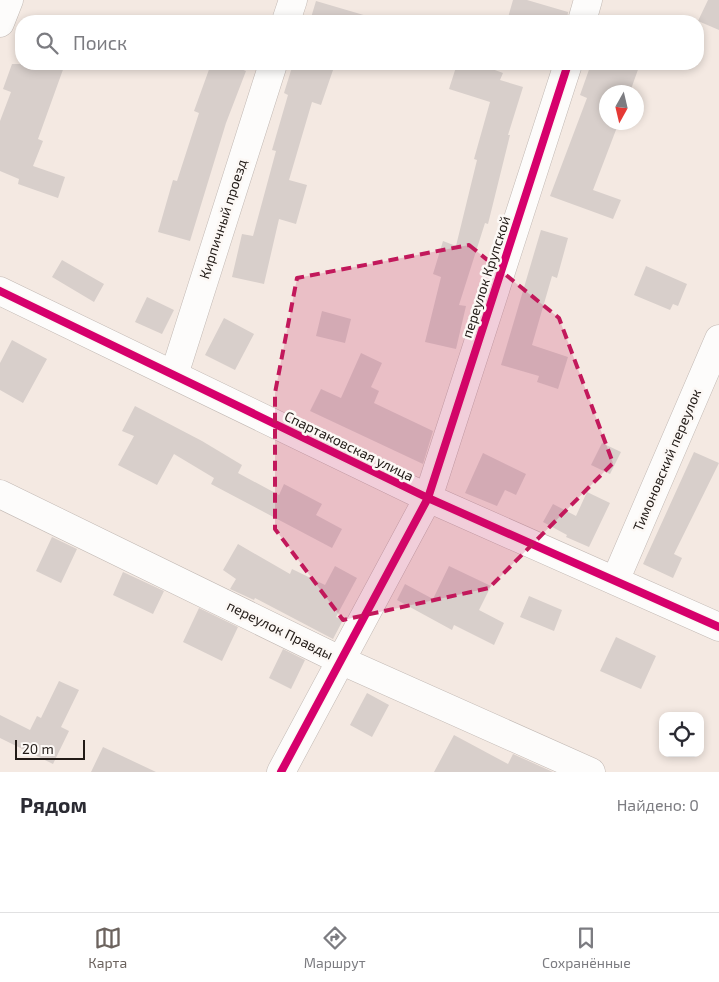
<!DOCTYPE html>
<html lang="ru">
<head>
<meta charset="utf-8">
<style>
  :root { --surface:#fff; --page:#f7f7f7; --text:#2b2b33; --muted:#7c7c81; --line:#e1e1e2; --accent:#6c635e }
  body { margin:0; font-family:"Exo 2",sans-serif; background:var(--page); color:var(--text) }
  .controls { position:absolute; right:15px; bottom:15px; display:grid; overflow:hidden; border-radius:10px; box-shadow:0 2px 8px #0003 }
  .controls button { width:45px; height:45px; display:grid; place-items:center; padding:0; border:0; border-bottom:1px solid var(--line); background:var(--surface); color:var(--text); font:25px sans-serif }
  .compass { position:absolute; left:599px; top:85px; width:45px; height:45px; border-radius:50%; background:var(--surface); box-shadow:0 2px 8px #0003; rotate:188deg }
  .scale { position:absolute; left:15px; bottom:12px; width:70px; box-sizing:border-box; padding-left:5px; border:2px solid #221b17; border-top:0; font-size:14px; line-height:18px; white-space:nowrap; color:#221b17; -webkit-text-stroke:4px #fcf8f5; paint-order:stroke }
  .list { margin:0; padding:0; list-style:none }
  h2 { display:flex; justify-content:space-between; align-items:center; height:65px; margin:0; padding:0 20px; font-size:21px }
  h2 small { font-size:16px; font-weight:400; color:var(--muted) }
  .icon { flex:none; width:28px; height:28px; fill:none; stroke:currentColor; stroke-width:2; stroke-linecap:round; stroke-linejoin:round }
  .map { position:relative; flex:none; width:719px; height:772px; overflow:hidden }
  .search { position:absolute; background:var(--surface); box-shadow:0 2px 8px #0003; left:15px; right:15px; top:15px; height:55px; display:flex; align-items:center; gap:12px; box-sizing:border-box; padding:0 18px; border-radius:20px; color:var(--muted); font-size:19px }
  .sheet { height:140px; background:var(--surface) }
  nav { display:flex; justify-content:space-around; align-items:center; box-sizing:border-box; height:70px; border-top:1px solid var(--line); background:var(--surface); font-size:14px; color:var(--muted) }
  nav a { display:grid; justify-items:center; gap:2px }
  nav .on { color:var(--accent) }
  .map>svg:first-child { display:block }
  .building { fill:#d8cfcb }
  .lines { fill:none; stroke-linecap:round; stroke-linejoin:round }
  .minor-casing { stroke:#c2b9b4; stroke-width:29 }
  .minor { stroke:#fdfcfb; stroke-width:28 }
  .cycleway-casing { stroke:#fcf8f5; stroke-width:11 }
  .cycleway { stroke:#d6006c; stroke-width:8 }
  .marked { fill:#c2185b; fill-opacity:0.2; stroke:#c2185b; stroke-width:4; stroke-dasharray:10 6; stroke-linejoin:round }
  .labels { text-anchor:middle; stroke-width:5; stroke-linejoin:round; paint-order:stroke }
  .street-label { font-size:14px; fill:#221b17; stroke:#fcf8f5 }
</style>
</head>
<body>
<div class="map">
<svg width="719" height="772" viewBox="0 0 719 772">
  <rect width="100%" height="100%" fill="#f4e9e2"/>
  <!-- building -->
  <path class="building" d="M513,0H527L568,12L567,21H507Z
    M708,0H719V30L698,21Z
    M316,1L367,16L366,21H310Z
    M12,64H65L38,139L43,141L33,166L65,177L58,198L18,184L19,179L0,171V121L11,92L3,89Z
    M211,64H227L246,71L226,123L190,241L158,232L173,180L177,181L199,113L194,111Z
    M293,64H314L333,70L321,105L312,102L289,180L307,185L296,224L279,219L264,284L232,277L242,234L253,236L276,151L272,150L288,95L284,93Z
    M457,64H467L483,69L484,66L503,73L500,80L523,87L508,135H510L488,224L485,223L459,305L466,306L456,349L425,342L441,277L433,274L443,241L456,246L477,160L474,159L490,102L449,89Z
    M591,64H640L630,92H606V122H619L593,190L621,200L613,219L550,196L587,98L580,95Z
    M541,230L568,238L557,278L552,276L532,345L568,357L558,389L537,382L539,376L501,365Z
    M62,260L104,284L94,302L52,277Z
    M646,266L687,284L678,306L673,304L670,310L634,295Z
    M147,297L174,310L162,334L135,322Z
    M322,311L351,319L345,343L316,336Z
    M224,318L254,334L235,370L205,355Z
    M12,340L47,359L23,403L0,390V363Z
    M361,353L382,363L371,387L379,391L374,403L433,431L423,464L310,411L321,389L341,398Z
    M135,406L202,441L242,465L238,473L279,495L284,484L322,504L316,515L342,529L332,548L211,484L214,478L174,454L157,485L118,465L134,436L122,431Z
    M602,443L621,452L610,474L591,465Z
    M694,452L719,463L674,554L682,558L673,578L643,564Z
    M483,453L526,474L516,495L505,490L497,506L465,493Z
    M587,492L610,503L589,547L566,537L567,535L543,522L553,504L576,516Z
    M52,537L77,549L61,583L36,571Z
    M238,544L290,574L292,569L325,585L335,566L357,578L336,617L343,620L333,639L255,598L254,600L230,589L236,579L223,570Z
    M449,566L491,586L479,610L504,623L494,645L454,625L452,630L397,600L405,584L433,599Z
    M123,572L164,591L153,614L113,595Z
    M529,596L562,610L554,631L520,617Z
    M199,608L238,627L222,661L183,642Z
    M616,637L656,656L641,689L600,671Z
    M283,649L305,660L291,689L269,678Z
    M59,681L79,690L61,727L69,731L53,764L0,738V715L30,730L37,716L41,718Z
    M367,693L389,705L372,737L350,725Z
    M454,735L508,764L513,754L553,772H434Z
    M103,747L156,772H91Z"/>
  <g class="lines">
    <!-- minor casing -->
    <g class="minor-casing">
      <path id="minor" d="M286,21L293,0
        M582,21L588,0
        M0,23L9,0
        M0,291L428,498L719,627
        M174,375L273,64
        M0,494L340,660L591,772
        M615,581L719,339
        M281,772L428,498L568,64"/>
    </g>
    <!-- minor -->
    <use href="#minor" class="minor"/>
    <!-- cycleway casing -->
    <g class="cycleway-casing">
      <path id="cycleway" d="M0,291L428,498L719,627
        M281,772L428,498L568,64"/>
    </g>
    <!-- cycleway -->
    <use href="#cycleway" class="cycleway"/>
  </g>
  <!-- marked area -->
  <path class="marked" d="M469,245L559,318L613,463L489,588L343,620L275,529V393L297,278Z"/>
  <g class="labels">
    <!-- street labels -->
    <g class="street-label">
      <text transform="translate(223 219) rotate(-72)" y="5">Кирпичный проезд</text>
      <text transform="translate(486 277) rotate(-72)" y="5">переулок Крупской</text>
      <text transform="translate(349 446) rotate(26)" y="5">Спартаковская улица</text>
      <text transform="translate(667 460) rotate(-67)" y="5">Тимоновский переулок</text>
      <text transform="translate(280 630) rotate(26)" y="5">переулок Правды</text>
    </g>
  </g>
</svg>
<div class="controls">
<button><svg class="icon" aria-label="locate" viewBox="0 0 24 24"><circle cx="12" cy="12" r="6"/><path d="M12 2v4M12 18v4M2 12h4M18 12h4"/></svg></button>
</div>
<svg class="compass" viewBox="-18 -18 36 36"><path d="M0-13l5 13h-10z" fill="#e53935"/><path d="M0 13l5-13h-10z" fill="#7c7c81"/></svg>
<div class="scale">20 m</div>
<div class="search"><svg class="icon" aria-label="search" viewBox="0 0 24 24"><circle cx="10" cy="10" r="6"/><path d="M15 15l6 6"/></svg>Поиск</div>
</div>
<section class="sheet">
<h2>Рядом<small>Найдено: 0</small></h2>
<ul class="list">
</ul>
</section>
<nav>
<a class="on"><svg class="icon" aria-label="map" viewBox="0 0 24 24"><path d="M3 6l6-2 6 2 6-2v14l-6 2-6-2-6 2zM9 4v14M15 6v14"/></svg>Карта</a>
<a><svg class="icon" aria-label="directions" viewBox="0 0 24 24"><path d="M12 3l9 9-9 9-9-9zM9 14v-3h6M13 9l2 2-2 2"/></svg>Маршрут</a>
<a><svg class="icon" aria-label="saved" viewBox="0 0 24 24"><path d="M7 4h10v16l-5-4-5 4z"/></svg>Сохранённые</a>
</nav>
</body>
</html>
